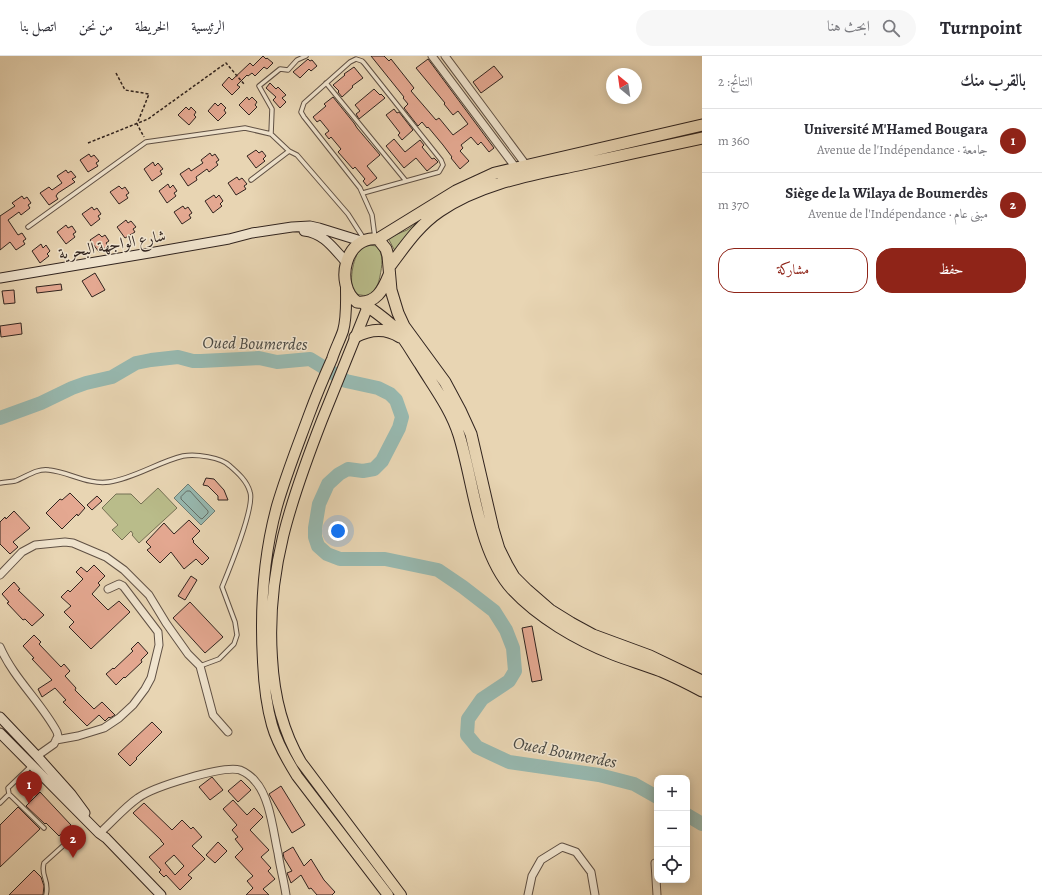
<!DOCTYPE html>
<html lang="ar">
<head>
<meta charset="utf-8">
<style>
  :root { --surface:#fff; --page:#f7f7f7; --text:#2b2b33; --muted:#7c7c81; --line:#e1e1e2; --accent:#8f2418 }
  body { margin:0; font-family:Alegreya,Amiri,serif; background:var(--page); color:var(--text); direction:rtl }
  .controls { position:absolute; right:12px; bottom:12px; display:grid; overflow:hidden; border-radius:8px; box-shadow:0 2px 10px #0003 }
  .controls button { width:36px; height:36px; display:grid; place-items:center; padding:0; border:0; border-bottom:1px solid var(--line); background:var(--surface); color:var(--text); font:20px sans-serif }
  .compass { position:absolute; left:606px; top:12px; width:36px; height:36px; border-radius:50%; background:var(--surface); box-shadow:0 2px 10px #0003; rotate:331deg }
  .you { position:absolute; left:338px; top:475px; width:14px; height:14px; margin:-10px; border:3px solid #fff; border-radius:50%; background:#1a73e8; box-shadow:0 0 0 6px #1a73e833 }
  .badge { display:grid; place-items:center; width:26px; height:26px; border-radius:50%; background:var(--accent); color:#fff; font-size:13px; font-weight:700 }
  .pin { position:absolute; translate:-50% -33px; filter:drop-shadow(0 1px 2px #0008) }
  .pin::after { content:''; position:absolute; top:21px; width:14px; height:12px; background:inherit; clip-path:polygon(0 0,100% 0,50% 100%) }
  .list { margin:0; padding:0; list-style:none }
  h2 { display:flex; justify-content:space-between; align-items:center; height:52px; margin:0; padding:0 16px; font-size:17px }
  h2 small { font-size:13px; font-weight:400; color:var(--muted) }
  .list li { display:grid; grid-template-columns:26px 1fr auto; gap:12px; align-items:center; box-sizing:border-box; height:64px; padding:0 16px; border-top:1px solid var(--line) }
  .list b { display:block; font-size:15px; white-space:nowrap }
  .list p { margin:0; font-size:13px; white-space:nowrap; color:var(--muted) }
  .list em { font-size:13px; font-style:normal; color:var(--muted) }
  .actions { display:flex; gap:8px; padding:12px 16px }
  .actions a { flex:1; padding:9px 0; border:1px solid var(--accent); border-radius:16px; text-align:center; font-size:14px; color:var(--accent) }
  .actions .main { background:var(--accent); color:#fff }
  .icon { flex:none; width:22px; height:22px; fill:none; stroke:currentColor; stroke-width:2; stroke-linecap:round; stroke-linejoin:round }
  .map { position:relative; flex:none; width:702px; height:839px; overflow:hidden; direction:ltr }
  header { display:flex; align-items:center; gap:24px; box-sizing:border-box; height:56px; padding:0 20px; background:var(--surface); border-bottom:1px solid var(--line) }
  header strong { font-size:19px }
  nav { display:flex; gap:22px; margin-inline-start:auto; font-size:14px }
  .search { width:280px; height:36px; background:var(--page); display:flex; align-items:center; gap:10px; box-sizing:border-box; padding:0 14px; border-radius:22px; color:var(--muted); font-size:15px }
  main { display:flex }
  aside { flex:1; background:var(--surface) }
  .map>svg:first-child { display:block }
  .green { fill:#b9bc8a; stroke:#757054 }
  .water { fill:#97b8af; stroke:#6e7d75 }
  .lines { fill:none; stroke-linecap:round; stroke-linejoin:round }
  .shore { stroke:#646e67; stroke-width:1 }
  .river { stroke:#97b8af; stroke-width:14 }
  .building { fill:#e4a891; stroke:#31241f; fill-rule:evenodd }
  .service-casing { stroke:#5f5044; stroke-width:5.5 }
  .minor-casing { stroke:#5f5044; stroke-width:9 }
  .secondary-casing { stroke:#31241f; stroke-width:11 }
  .primary-casing { stroke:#31241f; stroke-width:12 }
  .trunk-casing { stroke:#31241f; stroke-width:13 }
  .path { stroke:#31241f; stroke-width:1.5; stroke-dasharray:3 2; stroke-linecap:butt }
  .service { stroke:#f0e4ce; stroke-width:3.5 }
  .minor { stroke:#f0e4ce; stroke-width:7 }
  .secondary { stroke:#f0e4ce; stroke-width:9 }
  .primary { stroke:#e8d5b3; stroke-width:10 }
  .trunk { stroke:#e8d5b3; stroke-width:11 }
  .labels { text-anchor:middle; stroke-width:3; stroke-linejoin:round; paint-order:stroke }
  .street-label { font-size:16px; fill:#31241f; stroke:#f0e4ce }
  .water-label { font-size:17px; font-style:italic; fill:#4a4943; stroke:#f0e4ce }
</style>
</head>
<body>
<header>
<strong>Turnpoint</strong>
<div class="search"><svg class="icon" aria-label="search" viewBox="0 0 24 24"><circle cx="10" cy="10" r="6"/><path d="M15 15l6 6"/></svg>ابحث هنا</div>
<nav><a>الرئيسية</a><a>الخريطة</a><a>من نحن</a><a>اتصل بنا</a></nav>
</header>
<main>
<aside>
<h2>بالقرب منك<small>النتائج: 2</small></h2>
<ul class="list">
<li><span class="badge">1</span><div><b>Université M'Hamed Bougara</b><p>جامعة · Avenue de l'Indépendance</p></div><em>360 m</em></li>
<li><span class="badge">2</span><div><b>Siège de la Wilaya de Boumerdès</b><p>مبنى عام · Avenue de l'Indépendance</p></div><em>370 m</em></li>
</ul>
<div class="actions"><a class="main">حفظ</a><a>مشاركة</a></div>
</aside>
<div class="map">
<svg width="702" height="839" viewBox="0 0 702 839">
  <rect width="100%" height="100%" fill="#e8d5b3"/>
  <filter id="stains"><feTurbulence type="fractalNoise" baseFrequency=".005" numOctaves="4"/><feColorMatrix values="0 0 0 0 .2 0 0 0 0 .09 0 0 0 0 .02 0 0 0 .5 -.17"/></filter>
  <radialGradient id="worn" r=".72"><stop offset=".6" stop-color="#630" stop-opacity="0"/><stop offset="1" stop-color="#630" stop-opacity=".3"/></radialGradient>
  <!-- green -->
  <path class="green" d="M418,166L395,195L388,182L407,174Z
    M368,189L377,190C384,199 382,210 380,220C378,230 374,242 361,239C358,239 355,237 354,235C348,225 354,198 362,191C364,190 366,189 368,189Z
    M158,432L177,452L139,487L132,479L133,478L131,475L122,484L112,474L118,469L102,452L116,438H131L141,448Z"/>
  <!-- water -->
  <path class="water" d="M188,428L215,455L201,469L174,442Z"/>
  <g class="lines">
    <!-- shore -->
    <path class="shore" d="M187,435H190L208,455V457L202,463L200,462L181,443V441Z"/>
    <!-- river -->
    <path class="river" d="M0,362L41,347L72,332L86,327L112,321L136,307L151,304L178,301L193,305H201L259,302L277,306L310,303L346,325L378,332L390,338L396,344L402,361L399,372L382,405L374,413L363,415L348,413L339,418L328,428L319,448L315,472V481L318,490L327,498L340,503H385L438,514L463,531L494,555L506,574L513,592L515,615L509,625L482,643L468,663L467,679L477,691L509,706L599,719L634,728L657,741
      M687,759L702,768"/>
  </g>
  <!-- building -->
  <path class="building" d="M263,0L266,3L267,2L273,7L267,13L264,11L255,20L252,17L248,20L247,19L237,29L240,31L232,39L222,29L229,21L232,24L250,7L253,10Z
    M371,0H384L389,5L391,3L414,32L411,35L436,64L439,62L453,79L468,68L458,55L453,59L444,48L445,47L416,12L428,3L494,92L489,96L481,86L478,89L471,81L461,89L463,92L460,95L469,105L460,113L451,102L452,101L443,89L428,71L427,72L422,66L418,70L404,52L408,48L403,42L404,41Z
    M308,3L310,5L312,4L317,10L311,15L309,13L300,22L293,16Z
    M494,10L503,21L481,37L473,26Z
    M354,11L363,22L352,30L353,31L342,41L338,36L339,35L333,29L345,19L344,18Z
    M270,27L276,33L278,31L286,39L282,42L286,46L280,52L273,44L276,41L266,32Z
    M374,33L380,39L381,38L385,42L359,63L356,58L360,55L355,49Z
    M247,41L249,44L252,41L257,46L255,49L257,51L249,59L239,49Z
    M333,41L354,67L357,72L380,99L367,110L377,122L367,130L363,125L365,123L355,111L353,113L338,96L341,93L331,81L329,83L325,78L329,75L320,64L317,66L313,61L326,50L324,48Z
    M215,47L218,50L221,47L226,52L224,54L226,57L218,65L208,55Z
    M186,51L189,54L191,51L196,56L194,59L196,61L189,69L178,59Z
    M394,53L397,57L399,56L413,74L402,84L398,79L400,77L386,59Z
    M394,83L405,96L420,84L424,89L422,91L432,103L434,102L438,106L427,115L416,102L404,112L386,90Z
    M256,94L259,97L262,95L266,100L263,103L265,105L256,112L247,100Z
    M210,97L212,100L215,98L219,104L216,106L218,109L209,116L207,113L196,121L197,124L188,130L180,118L189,112L191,115L203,107L201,104Z
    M89,98L91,101L94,99L99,105L96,107L98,110L88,116L80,104Z
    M153,106L155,110L158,107L163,113L160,115L162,118L152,125L144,113Z
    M66,114L68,117L71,115L76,121L72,123L75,126L58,137L56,140L58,143L49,149L40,137L49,131L52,134L62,127L57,120Z
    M237,121L239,124L242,122L247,128L244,130L246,133L236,139L228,127Z
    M168,128L170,132L173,129L177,135L174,137L176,140L167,147L159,135Z
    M119,130L122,133L125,131L129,137L126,139L128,142L119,148L110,136Z
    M214,139L216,142L219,139L223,145L220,148L222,150L213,157L205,145Z
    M22,140L24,143L27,141L31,147L28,149L30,152L21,159L19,156L8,164L18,179L22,177L26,183L23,185L25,188L16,194L10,186L0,194V160L15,150L12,147Z
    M183,150L185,153L188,151L192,157L189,159L191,162L182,168L174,156Z
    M92,151L94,154L97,152L101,158L98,160L100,163L91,170L82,158Z
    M126,164L128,167L131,165L136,171L133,173L135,176L125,182L117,171Z
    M66,169L68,172L72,170L76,176L73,178L75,181L66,188L57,176Z
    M99,178L102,181L105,179L109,185L106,187L108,190L99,196L90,184Z
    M41,188L43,192L46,189L50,195L47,198L49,200L40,207L32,195Z
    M95,217L105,234L92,241L82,225Z
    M61,228L62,234L37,237L36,231Z
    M14,234L15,247L4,248L2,235Z
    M21,267L22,278L1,281L0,270Z
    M206,422L214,423L224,434L228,444H218V440L208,430L203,429Z
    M70,437L85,452L78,460L77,458L62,473L46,457L60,443L62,444Z
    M97,440L102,445L92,454L87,449Z
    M14,455L30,472L13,486L18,491L10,498L0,488V466L5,461L6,463Z
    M189,464L200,475L192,483L194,485L193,486L209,502L202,509L196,503L184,513L171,496L160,507L147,494L151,491L146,486L164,467L174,478Z
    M94,509L105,520L98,527L100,529L92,538L108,554L119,545L130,556L91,593L69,571L74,566L64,556L71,550L61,541L68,534L70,536L83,523L76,516L81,511L87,516Z
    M191,520L197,524L185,544L178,540Z
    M14,526L20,533L18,534L44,559L32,570L25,563L23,564L7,547L9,546L2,538Z
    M190,546L223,581L205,597L173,562Z
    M532,570L542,624L532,626L522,572Z
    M34,579L41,586L39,588L61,611L64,608L70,615L65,620L76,632L75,634L94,653L102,646L115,659L110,662L109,661L105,665L99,659L87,670L63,646L66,644L55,632L42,641L38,633L52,624L32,603L34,602L23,590Z
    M138,586L148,597L141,604L142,606L125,622L124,621L116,629L106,618L113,612L114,613L133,595L131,593Z
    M152,666L162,676L136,702L137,703L130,710L118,698Z
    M212,721L223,734L210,744L199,731Z
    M241,724L251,734L238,746L228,735Z
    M281,730L305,769L292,777L269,738Z
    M40,736L71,769L59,780L46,767L45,768L26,750Z
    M233,744L247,759L254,752L263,761L250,774L269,794L261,801L271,812L268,815L275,823L263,833L269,839H246L253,832L247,825L253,820L235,801L243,793L235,783L238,781L232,774L237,769L223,753Z
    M144,747L172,774L182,764L191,773L193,771L202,781L192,790L205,803L188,819L192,822L180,834L166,819L164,821L159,816L161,814L149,801L164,788L161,785V784L133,757ZM174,799L184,810L175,819L165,807Z
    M18,751L40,773L0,811V769Z
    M218,786L227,795L215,807L206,799Z
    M293,791L304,810L311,803L324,824L335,836L332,839H317L311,832L309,833L301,819L291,827L287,817L292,815L284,802L283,797Z
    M34,814L41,821L44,830L43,839H9Z"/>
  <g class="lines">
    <!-- service casing -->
    <g class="service-casing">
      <path id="service" d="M326,27L406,125
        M271,78L272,53L259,30L280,13L288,14L297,4L306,0
        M251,124L289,95
        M363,137L439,116L443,109L441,104L364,7L362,5L356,3L350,6L304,47L301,56L304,61L360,132L372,159L375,182
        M28,171L146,86L245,72L271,78L289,95L297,99L348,158L364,183
        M0,427C5,426 10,426 15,425C26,421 37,412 49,414C69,416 88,429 109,426C135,422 158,406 183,400C196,398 221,401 230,410C238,417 247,425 250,436C255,451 229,514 222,531L235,566L237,579L234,588L219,603L200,610
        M31,710L8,732L9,738L44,772
        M0,747L9,738
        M46,839C50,824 40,820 44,807L75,779"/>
    </g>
    <!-- minor casing -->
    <g class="minor-casing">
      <path id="minor" d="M432,0L516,112
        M445,0L526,109
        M0,519L22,496L35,489L65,486L73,487L106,501L124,514L149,539L166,567L188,598L200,610L213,659L228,676
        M0,591C14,623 41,646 57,676L58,680L54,688L37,700
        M56,684L78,680L104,672L119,662L133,649L145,633L151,622L159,589L158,576L123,530L119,528L108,533
        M102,775C114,764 125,751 138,742C153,731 223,709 240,714C245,716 252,721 255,725C270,741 273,775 278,797C280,811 284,825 286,839
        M655,807L657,839
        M528,839L532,820L541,804L562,791L576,796L591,816L595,839"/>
    </g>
    <!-- secondary casing -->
    <g class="secondary-casing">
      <path id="secondary" d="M304,175C324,177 334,193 347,207
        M0,222L155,196L229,183L252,177L292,171L310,170L319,172L361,185
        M0,661L37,700L71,738L85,757
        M0,677L99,777L106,782L161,839"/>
    </g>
    <!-- primary casing -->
    <g class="primary-casing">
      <path id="primary" d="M346,232C346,246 347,261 343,275C340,284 335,293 332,303C324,321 316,340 309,359C298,389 286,419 277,450C263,501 260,553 263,606C264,627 266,648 272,669C277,687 287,704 297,720L388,839
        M370,245C354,285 338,324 322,364C291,444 266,515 272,602C274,639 282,674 301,706L401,839"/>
    </g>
    <!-- trunk casing -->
    <g class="trunk-casing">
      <path id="trunk" d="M378,183L456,135L495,117L702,69
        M390,210C405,190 419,169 440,155C481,127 531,119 578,109C619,100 661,91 702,82
        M389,219C383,234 376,248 357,246C334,229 345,179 378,183L386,193L388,200L391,234L398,257L404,270L445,326L460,354L471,378L493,473L499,493L507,509L514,521L527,534L550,554L571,567L593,579L650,600L702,625
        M363,247C374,255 386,263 396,273C405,283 412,296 420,308C434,331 451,353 459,379C474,427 478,495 512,533C538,561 577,584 613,598C629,604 645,609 661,615C675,621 689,628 702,635
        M355,281C370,273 385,271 400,281"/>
    </g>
    <!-- path -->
    <path class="path" d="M116,17L125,34L149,38L137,68L144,81
      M88,87L148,63L226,7L244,28"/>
    <!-- service -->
    <use href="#service" class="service"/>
    <!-- minor -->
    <use href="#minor" class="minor"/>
    <!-- secondary -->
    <use href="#secondary" class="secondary"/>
    <!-- primary -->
    <use href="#primary" class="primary"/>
    <!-- trunk -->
    <use href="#trunk" class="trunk"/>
  </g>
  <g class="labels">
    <!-- street labels -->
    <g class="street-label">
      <text transform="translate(112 188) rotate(-10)" y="6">شارع الواجهة البحرية</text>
    </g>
    <!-- water labels -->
    <g class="water-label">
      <text transform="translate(255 287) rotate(1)" y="6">Oued Boumerdes</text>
      <text transform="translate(565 696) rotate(11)" y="6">Oued Boumerdes</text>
    </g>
  </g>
  <rect width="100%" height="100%" filter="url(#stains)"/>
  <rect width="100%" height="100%" fill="url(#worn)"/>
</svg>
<div class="controls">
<button>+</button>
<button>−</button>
<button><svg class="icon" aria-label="locate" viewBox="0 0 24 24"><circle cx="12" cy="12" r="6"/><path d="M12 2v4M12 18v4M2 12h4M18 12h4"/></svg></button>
</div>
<svg class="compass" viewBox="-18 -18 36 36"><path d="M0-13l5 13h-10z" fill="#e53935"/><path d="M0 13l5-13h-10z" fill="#7c7c81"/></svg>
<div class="you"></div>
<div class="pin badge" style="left:29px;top:748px">1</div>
<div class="pin badge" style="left:73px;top:802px">2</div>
</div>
</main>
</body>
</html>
